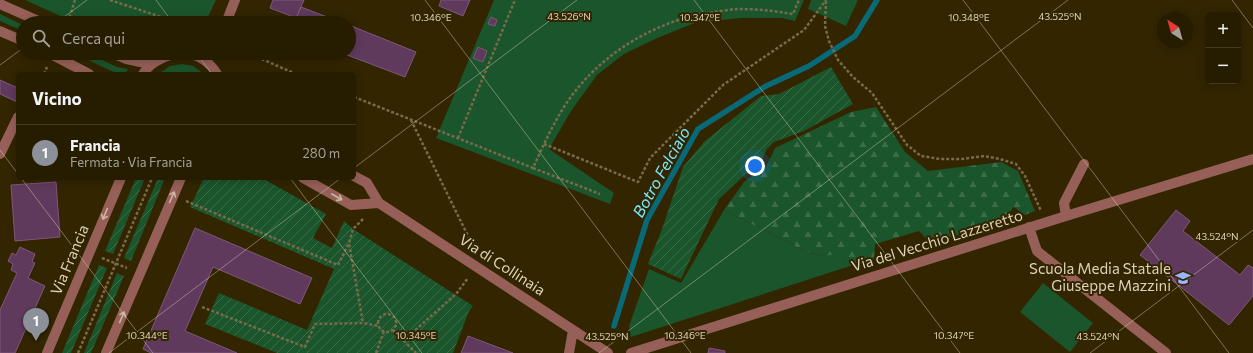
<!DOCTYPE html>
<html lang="it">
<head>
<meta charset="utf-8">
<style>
  :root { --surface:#261c00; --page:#2e250a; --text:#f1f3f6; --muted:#a4a199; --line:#423a22; --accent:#8c9099 }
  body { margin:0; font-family:Commissioner,sans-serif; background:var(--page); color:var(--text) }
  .controls { position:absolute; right:12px; top:12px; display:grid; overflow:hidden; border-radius:6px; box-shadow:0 2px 10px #0003 }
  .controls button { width:36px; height:36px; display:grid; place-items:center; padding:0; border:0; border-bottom:1px solid var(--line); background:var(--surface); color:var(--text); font:20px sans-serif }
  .compass { position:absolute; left:1157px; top:12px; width:36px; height:36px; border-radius:50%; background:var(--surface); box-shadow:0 2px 10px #0003; rotate:323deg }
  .you { position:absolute; left:755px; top:166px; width:14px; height:14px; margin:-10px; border:3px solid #fff; border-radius:50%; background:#1a73e8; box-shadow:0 0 0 6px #1a73e833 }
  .badge { display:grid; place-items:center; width:26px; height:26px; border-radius:50%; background:var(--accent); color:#fff; font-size:13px; font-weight:700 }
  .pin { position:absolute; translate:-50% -33px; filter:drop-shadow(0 1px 2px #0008) }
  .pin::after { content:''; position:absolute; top:21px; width:14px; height:12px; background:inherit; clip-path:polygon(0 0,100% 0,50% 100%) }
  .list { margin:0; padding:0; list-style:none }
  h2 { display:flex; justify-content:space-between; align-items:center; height:52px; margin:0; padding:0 16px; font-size:17px }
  h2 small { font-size:13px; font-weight:400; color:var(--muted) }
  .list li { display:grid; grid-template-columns:26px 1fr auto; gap:12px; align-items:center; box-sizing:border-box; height:56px; padding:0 16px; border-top:1px solid var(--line) }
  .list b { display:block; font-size:15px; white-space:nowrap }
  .list p { margin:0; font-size:13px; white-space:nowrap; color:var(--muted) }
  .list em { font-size:13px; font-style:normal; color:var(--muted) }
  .icon { flex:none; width:22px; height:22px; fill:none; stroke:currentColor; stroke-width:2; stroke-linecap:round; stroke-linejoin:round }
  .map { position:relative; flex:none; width:1253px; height:353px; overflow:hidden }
  .search { position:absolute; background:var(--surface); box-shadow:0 2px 10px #0003; left:16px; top:16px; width:340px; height:44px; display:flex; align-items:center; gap:10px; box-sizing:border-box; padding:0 14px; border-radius:22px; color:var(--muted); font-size:15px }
  .panel { position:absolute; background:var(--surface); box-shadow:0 2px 10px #0003; left:16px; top:72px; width:340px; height:108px; border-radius:6px }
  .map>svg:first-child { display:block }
  .green { fill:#1b552b }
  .forest { fill:url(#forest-firs) }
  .garden { fill:url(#garden-furrows) }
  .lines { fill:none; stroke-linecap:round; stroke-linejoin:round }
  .stream { stroke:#096a77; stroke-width:5.5 }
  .building { fill:#5f3a5c; stroke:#7e577b }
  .path { stroke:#776b4b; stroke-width:2.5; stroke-dasharray:3 2; stroke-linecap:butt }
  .minor { stroke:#966058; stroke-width:10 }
  .oneway { stroke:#cab6a1 }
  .ticks { fill:none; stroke:#dcd2b9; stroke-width:1; stroke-opacity:0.45 }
  .labels { text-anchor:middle; stroke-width:4; stroke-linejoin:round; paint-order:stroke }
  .street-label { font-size:15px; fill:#dcd2b9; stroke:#322500 }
  .poi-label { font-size:15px; fill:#dcd2b9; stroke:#322500; text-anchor:end }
  .water-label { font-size:16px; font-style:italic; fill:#79e8fa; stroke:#322500 }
  .ticks-label { font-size:10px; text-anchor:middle; fill:#dcd2b9; stroke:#322500; stroke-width:4; stroke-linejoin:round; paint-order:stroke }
</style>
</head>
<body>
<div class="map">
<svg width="1253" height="353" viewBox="0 0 1253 353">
  <defs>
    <pattern id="forest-firs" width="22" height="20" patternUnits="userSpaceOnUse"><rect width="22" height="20" fill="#1b552b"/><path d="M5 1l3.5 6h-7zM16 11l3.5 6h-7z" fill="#3c6d48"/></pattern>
    <pattern id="garden-furrows" width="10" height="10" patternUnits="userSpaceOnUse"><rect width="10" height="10" fill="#1b552b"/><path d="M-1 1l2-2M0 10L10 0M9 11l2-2" fill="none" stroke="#3c6d48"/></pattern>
  </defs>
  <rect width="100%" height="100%" fill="#322500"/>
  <!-- green -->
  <path class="green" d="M25,0H216L205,23H76Z
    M494,0H804L795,21L782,18H742L697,22L655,39L624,54L597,75L571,111L549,149L614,193L610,204L436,138Z
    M811,0H858L846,26L808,9Z
    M0,14L23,25V31L0,21Z
    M73,53H87L117,67L128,69L125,74H118Z
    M182,64L193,66L204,74H158L170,66Z
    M724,210L809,253L827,256L840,251L847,267L631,337L629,326L649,269L681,283Z
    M1043,283L1093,323L1070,352L1020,312Z"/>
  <!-- forest -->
  <path class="forest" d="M876,107L905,152L928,171L1001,162L1018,171L1035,211L1025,215L1014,207L1004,219L931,244L919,231L875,244L874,259L847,267L840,252L827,256L809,253L724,210L744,182L767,165L775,148L851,112Z"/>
  <!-- garden -->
  <path class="garden" d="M831,67L853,104L804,131L774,142L767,149L762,159L719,199L681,279L648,264L662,229L683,167L705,141L761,96L779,94Z
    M136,178H145L113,254L105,251Z
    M158,178H165L131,261L124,258Z
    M204,178H262L326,214L313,238L332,248L344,221L353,229L473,306L469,311L453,353H277L205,324L219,293L307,330L334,269L190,207Z
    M99,265L107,268L71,353H62Z
    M117,273L124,276L91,353H84Z"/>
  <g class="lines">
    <!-- stream -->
    <path class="stream" d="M614,326L647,220L698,129L766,86L809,66L855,36L877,0"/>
  </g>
  <!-- building -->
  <path class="building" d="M273,0H304L296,18L270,8Z
    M441,0H470L463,16L439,6Z
    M301,7L343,23H294Z
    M491,17L497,20L495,26L488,24Z
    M349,25L416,52L405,77L342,53H349Z
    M478,47L487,51L483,62L473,58Z
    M0,80L18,88L17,102L0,94Z
    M56,182L60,237L15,241L11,185Z
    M1176,210L1190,221L1183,231L1240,275L1248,265L1253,268V296L1229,325L1140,255Z
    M195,228L312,278L300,304L213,267L185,331L237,353H151L143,349Z
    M20,247L35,254L32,262L35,263L28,278L45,286L15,353H0V310L17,273L11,270L13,264L8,261L12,253L16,255Z
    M468,336L513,353H461Z
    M709,348L725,351V353H708Z"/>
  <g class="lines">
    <!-- path -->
    <path class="path" d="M110,0L179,23
      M826,1L825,26L829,41L838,60L853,77L872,93L907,145L921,156L940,159H962L984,156L1000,159L1016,164L1025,176L1041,211
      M68,22L75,0
      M248,53L296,74
      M44,74L47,67
      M354,97L533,168C544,144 555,119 570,98C600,57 642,30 691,16C698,14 707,14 715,12C722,11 731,9 739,9C757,9 775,11 793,14L799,0
      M411,120L471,242
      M458,138L515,0
      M544,144L638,182L650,158L723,85L804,30L826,0
      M533,168L600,194
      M186,201L338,265L349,243
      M363,219L353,229L349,243L363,323
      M102,258L127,268
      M202,307L305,347L315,324L363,323L379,326
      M378 323a9 9 0 1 1 18 0a9 9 0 1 1-18 0Z
      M393,330L416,353
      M404,340L456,294L468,278
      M78,353L152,178
      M376,353L384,331"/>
    <!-- minor -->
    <path class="minor" d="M0,4L43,23
      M226,23L235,0
      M0,31L23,41
      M49,53L89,74
      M112,53L126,59L139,62L157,61
      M187,53C200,56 210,62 217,74
      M143,74C150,61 170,53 184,53
      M0,154L18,117
      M354,176L367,183L379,203L608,353
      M303,178L351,205L379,203
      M1066,216L1064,203L1084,164
      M1029,227L1037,251L1166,353
      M47,353L121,178
      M106,353L181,178
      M569,353L573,330
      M631,353L1066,216L1253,159"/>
  </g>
  <!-- one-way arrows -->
  <defs><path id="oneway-shaft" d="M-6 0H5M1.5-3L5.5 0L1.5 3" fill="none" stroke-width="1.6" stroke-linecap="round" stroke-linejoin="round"/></defs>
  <g class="oneway">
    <use href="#oneway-shaft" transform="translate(172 197) rotate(-66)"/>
    <use href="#oneway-shaft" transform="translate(337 197) rotate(30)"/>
    <use href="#oneway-shaft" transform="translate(105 214) rotate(113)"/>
    <use href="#oneway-shaft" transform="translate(122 317) rotate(-67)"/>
  </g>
  <!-- ticks -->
  <path class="ticks" d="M156,0L173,23M425,0L691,353M694,0L960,353M963,0L1229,353M1232,0L1253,28M56,23L87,0M196,53L212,74M0,65L23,48M0,150L18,174M354,168L577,0M21,178L153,353M290,178L422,353M109,353L341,178M599,353L1068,0M1090,353L1253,230"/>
  <!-- icons -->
  <defs>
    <g id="school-bare" transform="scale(1.2)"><path d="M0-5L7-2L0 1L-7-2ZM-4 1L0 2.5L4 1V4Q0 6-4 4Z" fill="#9bb4fd" stroke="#322500" stroke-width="2.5" paint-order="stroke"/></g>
  </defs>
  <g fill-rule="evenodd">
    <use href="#school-bare" x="1183" y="278"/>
  </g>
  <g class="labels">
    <!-- street labels -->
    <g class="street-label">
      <text transform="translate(937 241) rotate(-17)" y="5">Via del Vecchio Lazzeretto</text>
      <text transform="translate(70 260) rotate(-67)" y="5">Via Francia</text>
      <text transform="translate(502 265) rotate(33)" y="5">Via di Collinaia</text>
    </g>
    <!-- poi labels -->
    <g class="poi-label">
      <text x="1171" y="274">Scuola Media Statale<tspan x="1171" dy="17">Giuseppe Mazzini</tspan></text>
    </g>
    <!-- water labels -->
    <g class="water-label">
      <text transform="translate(661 172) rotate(-61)" y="6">Botro Felciaio</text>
    </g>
  </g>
  <g class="ticks-label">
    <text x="569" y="20">43.526°N</text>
    <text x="1060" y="20">43.525°N</text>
    <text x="431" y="21">10.346°E</text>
    <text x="700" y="21">10.347°E</text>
    <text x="969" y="21">10.348°E</text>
    <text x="1217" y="240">43.524°N</text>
    <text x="147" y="339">10.344°E</text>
    <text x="416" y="339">10.345°E</text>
    <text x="685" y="339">10.346°E</text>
    <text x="954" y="339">10.347°E</text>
    <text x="607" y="340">43.525°N</text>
    <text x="1098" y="340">43.524°N</text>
  </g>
</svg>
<div class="controls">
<button>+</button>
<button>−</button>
</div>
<svg class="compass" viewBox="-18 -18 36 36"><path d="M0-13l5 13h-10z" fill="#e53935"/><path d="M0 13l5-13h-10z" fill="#a4a199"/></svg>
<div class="you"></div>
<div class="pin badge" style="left:36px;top:341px">1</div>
<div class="search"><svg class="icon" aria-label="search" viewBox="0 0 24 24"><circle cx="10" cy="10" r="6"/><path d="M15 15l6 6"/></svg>Cerca qui</div>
<section class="panel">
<h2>Vicino<small></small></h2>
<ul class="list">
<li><span class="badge">1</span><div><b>Francia</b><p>Fermata · Via Francia</p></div><em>280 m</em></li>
</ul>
</section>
</div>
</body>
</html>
